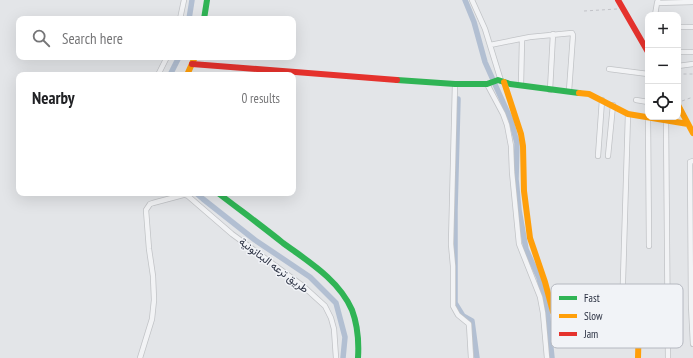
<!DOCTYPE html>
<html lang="en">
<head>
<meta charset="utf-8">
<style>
  :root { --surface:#fff; --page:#f6f6f6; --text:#202124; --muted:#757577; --line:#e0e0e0 }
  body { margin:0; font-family:"PT Sans Narrow",Vazirmatn,sans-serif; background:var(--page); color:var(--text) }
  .controls { position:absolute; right:12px; top:12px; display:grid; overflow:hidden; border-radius:8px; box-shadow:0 4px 16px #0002 }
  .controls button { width:36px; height:36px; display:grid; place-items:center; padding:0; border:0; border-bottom:1px solid var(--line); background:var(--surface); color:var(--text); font:20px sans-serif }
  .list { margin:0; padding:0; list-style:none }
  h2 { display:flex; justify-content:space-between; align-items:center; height:52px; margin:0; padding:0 16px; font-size:17px }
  h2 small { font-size:13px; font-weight:400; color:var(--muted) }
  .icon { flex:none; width:22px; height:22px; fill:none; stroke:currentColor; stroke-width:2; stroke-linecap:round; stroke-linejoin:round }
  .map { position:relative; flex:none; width:693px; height:358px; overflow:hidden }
  .search { position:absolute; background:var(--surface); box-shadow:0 4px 16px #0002; left:16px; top:16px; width:280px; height:44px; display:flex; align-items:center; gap:10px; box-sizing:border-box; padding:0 14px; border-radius:8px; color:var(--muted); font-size:15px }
  .panel { position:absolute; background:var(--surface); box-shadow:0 4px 16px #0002; left:16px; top:72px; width:280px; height:124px; border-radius:8px }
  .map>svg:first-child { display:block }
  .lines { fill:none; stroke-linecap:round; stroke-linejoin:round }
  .canal { stroke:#b2bfd2; stroke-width:5.5 }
  .street-casing { stroke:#c1c3c6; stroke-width:6 }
  .path { stroke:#c2c3c8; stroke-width:1; stroke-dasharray:3 3; stroke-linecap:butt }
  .street { stroke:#f2f3f5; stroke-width:4.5 }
  .fast { stroke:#30b455; stroke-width:6 }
  .slow { stroke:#ff9f0a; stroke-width:6 }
  .jam { stroke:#e5322d; stroke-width:6 }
  .labels { text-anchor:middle; stroke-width:3; stroke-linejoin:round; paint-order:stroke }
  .street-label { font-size:11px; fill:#2a3041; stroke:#f1f3f7 }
  .key { fill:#f1f3f7; stroke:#b5b8c0; stroke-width:1 }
  .key-label { font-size:11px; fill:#2a3041 }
</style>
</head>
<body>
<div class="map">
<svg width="693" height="358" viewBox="0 0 693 358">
  <rect width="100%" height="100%" fill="#e3e5e8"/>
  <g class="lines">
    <!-- canal -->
    <path class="canal" d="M465,0L474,22L485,62L511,120L517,143L516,179L519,210L526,249L539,278L547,310L552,358
      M189,19L192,0
      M170,75L179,57
      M458,99L455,210V303L463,316L472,321L477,358
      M196,193L203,199L255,240L310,277L336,303L345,337L343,358"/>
    <!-- street casing -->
    <g class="street-casing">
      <path id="street" d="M472,0L485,29L501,81
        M658,0L657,3L693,2
        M655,15L657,3
        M180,19L184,0
        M678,27H693
        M490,45L530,37L572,33L573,35L569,91
        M678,52H693
        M678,66L693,64
        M609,69L648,74
        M158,75L167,57
        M455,84L451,244L453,266V306L458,315L469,324L471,358
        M487,84L503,114L507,125L511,146L512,172L519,244L540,297L543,313L547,358
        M521,85L522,39
        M550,90L553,34
        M636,100L648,102
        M648,117L649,246
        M666,120L668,358
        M598,156L602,100
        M608,156L613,105
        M693,161L690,162L691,305L693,344
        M180,193L188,196L232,234L303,286L325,306L331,318L334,329L336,358
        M622,313L628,114
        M140,358L152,319L154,300L153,276L149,249L146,210L150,204L153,203L183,195"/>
    </g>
    <!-- path -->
    <path class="path" d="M584,11L617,9
      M678,76L682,74H693
      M682,101L693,97"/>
    <!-- street -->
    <use href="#street" class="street"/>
    <!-- fast -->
    <path class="fast" d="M204,19L207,0
      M397,80L455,84H487L498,80L510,84L579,93
      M218,193C240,210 262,226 283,243C309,262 339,280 352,310C358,326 359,342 358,358"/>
    <!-- slow -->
    <path class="slow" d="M187,75L195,57
      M504,82L521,134L523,146L524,191L530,238L545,282L553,312L557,315C582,315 618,306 639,320L638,358
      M579,93L589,94L628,114L688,124
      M678,105L693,133"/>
    <!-- jam -->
    <path class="jam" d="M618,0L648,52
      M192,64L397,80"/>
  </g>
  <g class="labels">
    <!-- street labels -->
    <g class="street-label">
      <text transform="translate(274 265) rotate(37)" y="4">طريق ترعه البتانونية</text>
    </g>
  </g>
  <!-- legend -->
  <rect x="551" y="284" width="132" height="64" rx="6" class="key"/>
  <rect x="559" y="296" width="18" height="4" fill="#30b455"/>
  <rect x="559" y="314" width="18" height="4" fill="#ff9f0a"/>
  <rect x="559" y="332" width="18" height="4" fill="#e5322d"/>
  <g class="key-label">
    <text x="584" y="302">Fast</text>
    <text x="584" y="320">Slow</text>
    <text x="584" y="338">Jam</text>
  </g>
</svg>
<div class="controls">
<button>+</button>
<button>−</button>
<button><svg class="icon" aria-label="locate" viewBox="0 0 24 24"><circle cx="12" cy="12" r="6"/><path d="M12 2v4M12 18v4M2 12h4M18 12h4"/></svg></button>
</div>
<div class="search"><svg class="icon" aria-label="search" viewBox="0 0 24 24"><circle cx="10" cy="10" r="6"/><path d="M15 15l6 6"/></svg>Search here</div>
<section class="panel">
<h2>Nearby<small>0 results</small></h2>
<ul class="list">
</ul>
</section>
</div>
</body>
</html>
